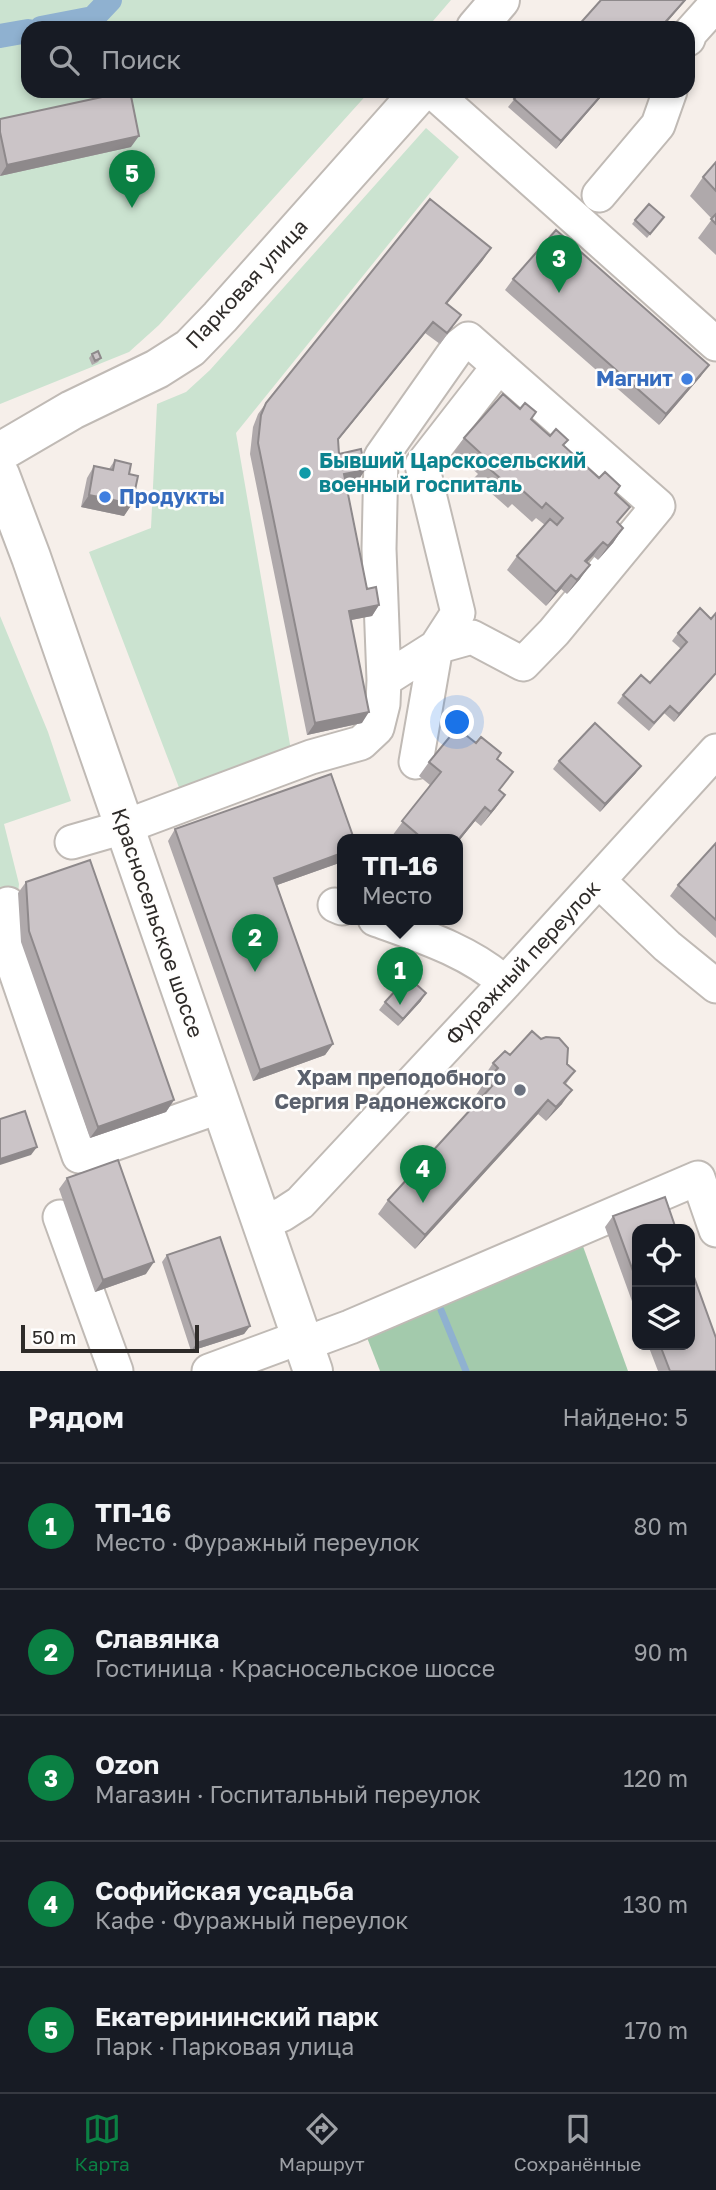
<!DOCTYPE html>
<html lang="ru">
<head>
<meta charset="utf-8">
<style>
  :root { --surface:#171b24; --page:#242831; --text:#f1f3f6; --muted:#9ea1a6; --line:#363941; --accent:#0b8043 }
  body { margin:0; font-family:"Golos Text",sans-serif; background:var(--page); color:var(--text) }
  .controls { position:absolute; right:21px; bottom:21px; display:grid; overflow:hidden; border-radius:14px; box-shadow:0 4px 10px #0003 }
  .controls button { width:63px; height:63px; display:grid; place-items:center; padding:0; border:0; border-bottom:2px solid var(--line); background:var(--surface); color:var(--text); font:35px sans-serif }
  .scale { position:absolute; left:21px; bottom:18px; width:178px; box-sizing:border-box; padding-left:7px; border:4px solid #2e2b29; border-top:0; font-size:19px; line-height:24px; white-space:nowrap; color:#2e2b29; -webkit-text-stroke:5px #fffefd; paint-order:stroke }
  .you { position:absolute; left:458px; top:723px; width:24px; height:24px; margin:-18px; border:5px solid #fff; border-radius:50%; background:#1a73e8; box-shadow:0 0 0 10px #1a73e833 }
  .badge { display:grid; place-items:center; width:46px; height:46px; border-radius:50%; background:var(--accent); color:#fff; font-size:23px; font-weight:700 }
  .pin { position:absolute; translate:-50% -58px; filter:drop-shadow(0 2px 4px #0008) }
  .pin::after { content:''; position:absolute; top:37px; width:24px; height:21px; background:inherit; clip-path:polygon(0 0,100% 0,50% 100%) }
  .popup { position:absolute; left:337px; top:834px; width:126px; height:91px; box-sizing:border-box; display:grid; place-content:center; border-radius:14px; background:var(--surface); filter:drop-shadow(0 2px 5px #0005); font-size:23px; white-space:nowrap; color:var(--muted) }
  .popup b { font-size:26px; color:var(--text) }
  .popup::after { content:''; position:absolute; left:50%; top:100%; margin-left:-14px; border:14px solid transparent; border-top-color:var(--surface) }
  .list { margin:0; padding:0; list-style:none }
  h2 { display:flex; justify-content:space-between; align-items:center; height:91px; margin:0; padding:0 28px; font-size:30px }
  h2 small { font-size:23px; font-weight:400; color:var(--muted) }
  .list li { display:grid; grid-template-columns:46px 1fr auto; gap:21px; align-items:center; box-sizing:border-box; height:126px; padding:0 28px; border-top:2px solid var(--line) }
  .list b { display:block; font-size:26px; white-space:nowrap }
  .list p { margin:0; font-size:23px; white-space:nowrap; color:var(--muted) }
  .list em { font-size:23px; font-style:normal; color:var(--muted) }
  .icon { flex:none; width:38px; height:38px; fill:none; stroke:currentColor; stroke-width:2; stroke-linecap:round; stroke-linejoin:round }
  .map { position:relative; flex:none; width:716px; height:1371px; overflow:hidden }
  .search { position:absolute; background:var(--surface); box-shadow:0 4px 10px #0003; left:21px; right:21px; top:21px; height:77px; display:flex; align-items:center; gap:18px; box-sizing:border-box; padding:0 24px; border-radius:21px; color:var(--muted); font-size:26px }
  .sheet { height:721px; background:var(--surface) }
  nav { display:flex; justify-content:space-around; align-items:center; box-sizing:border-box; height:98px; border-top:2px solid var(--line); background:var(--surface); font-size:19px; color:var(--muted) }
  nav a { display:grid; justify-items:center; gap:4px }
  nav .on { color:var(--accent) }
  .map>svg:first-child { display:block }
  .green { fill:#cbe3d0 }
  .forest { fill:#a3caac }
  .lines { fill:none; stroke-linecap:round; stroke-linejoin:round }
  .stream { stroke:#8fb1d0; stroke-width:7 }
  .canal { stroke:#8fb1d0; stroke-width:24 }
  .minor-casing { stroke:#c0bab5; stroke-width:37 }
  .major-casing { stroke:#c0bab5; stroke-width:42 }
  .minor { stroke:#fff; stroke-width:33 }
  .major { stroke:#fff; stroke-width:38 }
  .wall { fill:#afa9ab }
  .shaded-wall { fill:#8e898b }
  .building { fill:#cbc4c7; stroke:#8e898b; stroke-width:2 }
  .shop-dot { fill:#3f7fe0; stroke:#fffefd; stroke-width:2.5 }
  .culture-dot { fill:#0f9aa8; stroke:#fffefd; stroke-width:2.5 }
  .worship-dot { fill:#6b7280; stroke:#fffefd; stroke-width:2.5 }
  .labels { text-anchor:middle; stroke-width:5; stroke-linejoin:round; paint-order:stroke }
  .street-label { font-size:21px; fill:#2e2b29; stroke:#fffefd }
  .shop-label { font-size:21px; font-weight:bold; fill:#366cbe; stroke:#fffefd; text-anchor:end }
  .culture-label { font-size:21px; font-weight:bold; fill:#0d838f; stroke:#fffefd; text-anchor:start }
  .worship-label { font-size:21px; font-weight:bold; fill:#5b616d; stroke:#fffefd; text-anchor:end }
</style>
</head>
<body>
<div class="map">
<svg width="716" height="1371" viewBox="0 0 716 1371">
  <rect width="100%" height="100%" fill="#f6efea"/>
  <!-- green -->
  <path class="green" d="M0,0H451L427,28H28V91H370L159,325L129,352L0,404Z
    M426,128L459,157L236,433L292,756L183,798L89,552L151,528L157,404L186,392L210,370Z
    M0,616L48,732L71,801L4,824L19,884L18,893L0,900Z"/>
  <!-- forest -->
  <path class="forest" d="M580,1238L628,1371H380L366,1335Z"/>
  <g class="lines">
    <!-- stream -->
    <path class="stream" d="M441,1310L466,1371"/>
    <!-- canal -->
    <path class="canal" d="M41,28L93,18L110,0
      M0,36L28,31"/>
    <!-- minor casing -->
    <g class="minor-casing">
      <path id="minor" d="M688,39L690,33L716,4
        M432,91L716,344
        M599,195L658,125L670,91
        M436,647L458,613L422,465L499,366
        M384,680L379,549L381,457L459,346L468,339L658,506L554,632L523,664L472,637L436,647
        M72,842L124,827L311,757L361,743L377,728L383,704L384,680L436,647L416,762
        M599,881L667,946L716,986
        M8,904L7,946L79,1156L221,1106
        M335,905L342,908
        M375,919C419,935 470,951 505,983
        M60,1217L116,1371
        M262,1223L283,1214L300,1203L505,983L716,751
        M304,1344L350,1327L698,1178L716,1230
        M209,1371L301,1337"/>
    </g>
    <!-- major casing -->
    <g class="major-casing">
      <path id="major" d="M476,28L500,0
        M0,452L72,410L157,369L190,348L220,317L421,91
        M0,475L31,557L313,1371"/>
    </g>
    <!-- minor -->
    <use href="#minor" class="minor"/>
    <!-- major -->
    <use href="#major" class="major"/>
  </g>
  <!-- wall -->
  <path class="wall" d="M521,91H606L556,149L508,107Z
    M0,119L131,147L0,176Z
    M716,162V255L698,238L712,219L690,196L703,177Z
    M664,217L647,238L632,224L635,220Z
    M483,260L447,304L453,327L440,344L425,333L338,440L339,454L358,481L346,483L367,589L379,605L372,616L351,620L362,723L307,735L250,454L253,427L258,414L266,403Z
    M513,279L701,376L659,425L505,290Z
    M92,354L101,358L98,362L92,365L89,358Z
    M520,409L536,412L531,419L550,436L563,446L615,494L618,524L623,528L613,543L598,560L593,556L587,562L580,579L567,594L561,589L546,606L507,570L517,556L545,525L536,518L532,522L512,504L508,508L474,478L478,474L454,452L464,438Z
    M115,460L129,474L132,504L124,516L81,507L87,478L94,466L109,469Z
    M716,613V674L674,722L664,713L649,731L617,703L623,695L650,683L681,649L672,641L678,633L711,619Z
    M476,743L501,753L497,759L500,790L505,795L481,826L475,821L458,842V839H395L392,836L430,785L419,776L429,762Z
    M559,761L641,766L635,774L600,812L553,769Z
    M175,829L342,839V862L277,885L333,1044L325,1055L253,1081L168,841Z
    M716,843V938L670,896L678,885Z
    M26,882L174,1100L166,1112L90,1138L21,942L18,893Z
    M421,1001L398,1026L379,1010L385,1002Z
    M510,1055L567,1064L575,1071L566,1084L562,1104L546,1121L538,1114L415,1249L378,1214L388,1200L480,1099L476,1095L486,1080L483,1078L493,1063Z
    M67,1178L146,1274L95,1292L59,1189Z
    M613,1216L637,1229V1315L605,1227Z
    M167,1255L250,1326L244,1334L191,1351L162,1262Z
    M648,1345H690L716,1371H658Z"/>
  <!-- shaded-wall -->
  <path class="shaded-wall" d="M685,0H686L662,28H660Z
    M605,91H606L556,149L561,141Z
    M139,136L131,147L0,176L7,165Z
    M491,248L483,260L438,314L446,303Z
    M433,322L425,333L330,450L338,439Z
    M709,365L701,376L659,425L666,414Z
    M365,470L358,481L336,485L344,474Z
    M89,495L132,504L124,516L81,507Z
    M623,528L613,543L598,560L608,546Z
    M603,542L593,556L575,575L585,561Z
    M590,565L580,579L567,594L577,580Z
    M571,575L561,589L546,606L556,592Z
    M379,605L372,616L341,622L349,611Z
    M716,673V674L674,722L679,714Z
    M369,712L362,723L307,735L315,723Z
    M641,766L635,774L600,812L605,804Z
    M505,795L495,809L481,826L491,812Z
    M485,807L475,821L458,842V840Z
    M342,853V862L266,889L274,878Z
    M426,993L421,1001L398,1026L403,1019Z
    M333,1044L325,1055L253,1081L260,1070Z
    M572,1090L562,1104L546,1121L556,1107Z
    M174,1100L166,1112L90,1138L98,1127Z
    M548,1100L538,1114L415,1249L425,1235Z
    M37,1147L31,1155L0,1165V1159Z
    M154,1262L146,1274L95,1292L103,1280Z
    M250,1326L244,1334L191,1351L197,1343Z"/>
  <!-- building -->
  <path class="building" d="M601,0H685L660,28H576Z
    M130,91L139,136L7,165L0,132V119Z
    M521,91H605L561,141L514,99Z
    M716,162V191L703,177Z
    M430,199L491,248L446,303L461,315L447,333L433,322L338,439L339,454L361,449L365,470L344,474L367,589L376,587L379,605L349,611L369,712L315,723L258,443L261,415L266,403Z
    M649,204L664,217L650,234L635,220Z
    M716,214V224L711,219Z
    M556,230L709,365L666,414L513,279Z
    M98,351L101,358L95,361L92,354Z
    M503,394L520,409L525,403L536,412L531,419L550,436L556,429L568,440L563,445L599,478L605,472L620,486L615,493L630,507L617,522L623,528L608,546L603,542L585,561L590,565L577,580L571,575L556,592L517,556L550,519L557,525L563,518L546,503L542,508L522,490L518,494L484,464L488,460L464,438Z
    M115,460L131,464L129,474L138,476L132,504L89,495L94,466L113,470Z
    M700,608L711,619L716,613V673L679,714L670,706L654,723L623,695L641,675L650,683L687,642L678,633Z
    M595,723L641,766L605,804L559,761Z
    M457,728L476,743L481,737L501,753L497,759L513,772L499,790L505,795L491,812L485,807L458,840V839H423L402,821L441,772L429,762Z
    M331,774L354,839H342V853L274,878L333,1044L260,1070L175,829Z
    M716,843V920L678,885Z
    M90,860L174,1100L98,1127L29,931L26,882Z
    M408,977L426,993L403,1019L385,1002Z
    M532,1031L541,1039L546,1037L559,1038L568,1048L567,1064L575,1071L564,1083L572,1090L556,1107L548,1100L425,1235L388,1200L492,1086L486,1081L498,1068L493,1063L505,1051L510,1055Z
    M25,1111L37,1147L0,1159V1119Z
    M118,1160L154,1262L103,1280L67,1178Z
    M665,1197L676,1229H637V1282L613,1216Z
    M220,1237L250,1326L197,1343L167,1255Z
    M690,1266L716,1338V1371H670L660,1345H690Z"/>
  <!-- markers -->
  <g class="shop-dot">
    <circle cx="687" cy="379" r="7"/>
    <circle cx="105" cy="497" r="7"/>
  </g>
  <circle class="culture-dot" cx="305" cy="473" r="7"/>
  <circle class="worship-dot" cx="520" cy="1090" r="7"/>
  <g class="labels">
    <!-- street labels -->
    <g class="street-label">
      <text transform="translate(247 284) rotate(-47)" y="7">Парковая улица</text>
      <text transform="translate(157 923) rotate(71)" y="7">Красносельское шоссе</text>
      <text transform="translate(523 963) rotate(-47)" y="7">Фуражный переулок</text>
    </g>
    <!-- shop labels -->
    <g class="shop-label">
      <text x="673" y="386">Магнит</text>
      <text x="119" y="504" text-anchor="start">Продукты</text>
    </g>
    <!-- culture labels -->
    <g class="culture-label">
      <text x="319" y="468">Бывший Царскосельский<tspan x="319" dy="24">военный госпиталь</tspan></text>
    </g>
    <!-- worship labels -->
    <g class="worship-label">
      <text x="506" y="1085">Храм преподобного<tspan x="506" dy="24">Сергия Радонежского</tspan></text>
    </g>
  </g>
</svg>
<div class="controls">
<button><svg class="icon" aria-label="locate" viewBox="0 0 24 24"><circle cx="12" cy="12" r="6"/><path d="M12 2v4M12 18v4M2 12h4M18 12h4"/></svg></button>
<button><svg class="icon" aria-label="layers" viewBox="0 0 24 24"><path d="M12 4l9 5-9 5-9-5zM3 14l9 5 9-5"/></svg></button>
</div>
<div class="scale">50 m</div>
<div class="you"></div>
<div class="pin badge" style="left:400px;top:1005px">1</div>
<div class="popup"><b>ТП-16</b>Место</div>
<div class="pin badge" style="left:255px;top:972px">2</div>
<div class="pin badge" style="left:559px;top:293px">3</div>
<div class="pin badge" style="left:423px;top:1203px">4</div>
<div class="pin badge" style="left:132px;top:208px">5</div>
<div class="search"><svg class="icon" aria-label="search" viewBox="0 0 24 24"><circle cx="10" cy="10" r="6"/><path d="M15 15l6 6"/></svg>Поиск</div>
</div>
<section class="sheet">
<h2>Рядом<small>Найдено: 5</small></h2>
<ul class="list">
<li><span class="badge">1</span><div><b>ТП-16</b><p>Место · Фуражный переулок</p></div><em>80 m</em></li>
<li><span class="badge">2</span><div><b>Славянка</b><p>Гостиница · Красносельское шоссе</p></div><em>90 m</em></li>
<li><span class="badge">3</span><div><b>Ozon</b><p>Магазин · Госпитальный переулок</p></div><em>120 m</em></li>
<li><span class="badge">4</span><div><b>Софийская усадьба</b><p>Кафе · Фуражный переулок</p></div><em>130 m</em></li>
<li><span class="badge">5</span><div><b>Екатерининский парк</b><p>Парк · Парковая улица</p></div><em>170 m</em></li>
</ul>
</section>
<nav>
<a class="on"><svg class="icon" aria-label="map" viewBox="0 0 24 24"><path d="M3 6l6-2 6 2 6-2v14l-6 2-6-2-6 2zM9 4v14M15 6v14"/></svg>Карта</a>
<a><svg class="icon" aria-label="directions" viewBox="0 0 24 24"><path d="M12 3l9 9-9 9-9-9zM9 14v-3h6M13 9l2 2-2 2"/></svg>Маршрут</a>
<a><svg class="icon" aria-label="saved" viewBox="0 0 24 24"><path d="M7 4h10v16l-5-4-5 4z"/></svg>Сохранённые</a>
</nav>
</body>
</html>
